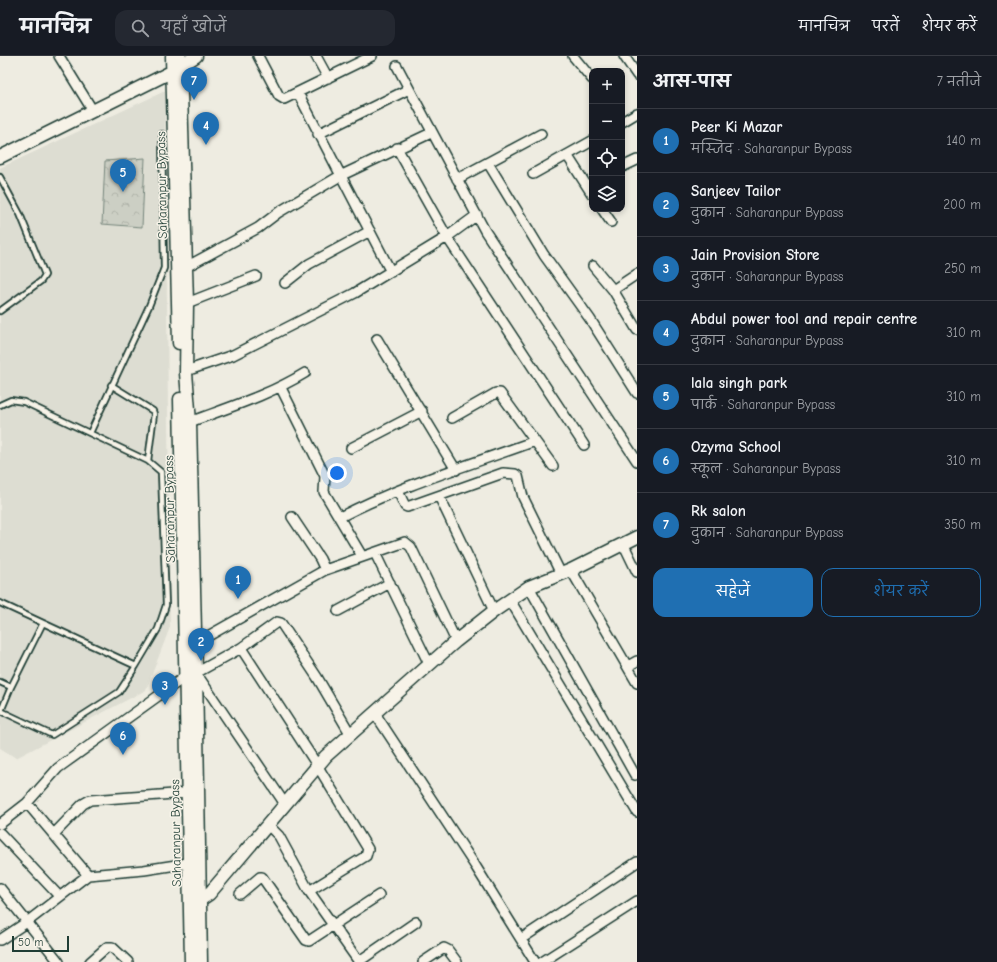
<!DOCTYPE html>
<html lang="hi">
<head>
<meta charset="utf-8">
<style>
  :root { --surface:#171b24; --page:#242831; --text:#f1f3f6; --muted:#9ea1a6; --line:#363941; --accent:#1f6fb2 }
  body { margin:0; font-family:"Comic Neue","Playpen Sans Deva",sans-serif; background:var(--page); color:var(--text) }
  .controls { position:absolute; right:12px; top:12px; display:grid; overflow:hidden; border-radius:8px; box-shadow:0 2px 6px #0003 }
  .controls button { width:36px; height:36px; display:grid; place-items:center; padding:0; border:0; border-bottom:1px solid var(--line); background:var(--surface); color:var(--text); font:20px sans-serif }
  .scale { position:absolute; left:12px; bottom:10px; width:57px; box-sizing:border-box; padding-left:4px; border:2px solid #1f3d34; border-top:0; font-size:11px; line-height:14px; white-space:nowrap; color:#1f3d34; -webkit-text-stroke:3px #f7f3e8; paint-order:stroke }
  .you { position:absolute; left:337px; top:417px; width:14px; height:14px; margin:-10px; border:3px solid #fff; border-radius:50%; background:#1a73e8; box-shadow:0 0 0 6px #1a73e833 }
  .badge { display:grid; place-items:center; width:26px; height:26px; border-radius:50%; background:var(--accent); color:#fff; font-size:13px; font-weight:700 }
  .pin { position:absolute; translate:-50% -33px; filter:drop-shadow(0 1px 2px #0008) }
  .pin::after { content:''; position:absolute; top:21px; width:14px; height:12px; background:inherit; clip-path:polygon(0 0,100% 0,50% 100%) }
  .list { margin:0; padding:0; list-style:none }
  h2 { display:flex; justify-content:space-between; align-items:center; height:52px; margin:0; padding:0 16px; font-size:17px }
  h2 small { font-size:13px; font-weight:400; color:var(--muted) }
  .list li { display:grid; grid-template-columns:26px 1fr auto; gap:12px; align-items:center; box-sizing:border-box; height:64px; padding:0 16px; border-top:1px solid var(--line) }
  .list b { display:block; font-size:15px; white-space:nowrap }
  .list p { margin:0; font-size:13px; white-space:nowrap; color:var(--muted) }
  .list em { font-size:13px; font-style:normal; color:var(--muted) }
  .actions { display:flex; gap:8px; padding:12px 16px }
  .actions a { flex:1; padding:9px 0; border:1px solid var(--accent); border-radius:12px; text-align:center; font-size:14px; color:var(--accent) }
  .actions .main { background:var(--accent); color:#fff }
  .icon { flex:none; width:22px; height:22px; fill:none; stroke:currentColor; stroke-width:2; stroke-linecap:round; stroke-linejoin:round }
  .map { position:relative; flex:none; width:637px; height:906px; overflow:hidden }
  header { display:flex; align-items:center; gap:24px; box-sizing:border-box; height:56px; padding:0 20px; background:var(--surface); border-bottom:1px solid var(--line) }
  header strong { font-size:19px }
  nav { display:flex; gap:22px; margin-inline-start:auto; font-size:14px }
  .search { width:280px; height:36px; background:var(--page); display:flex; align-items:center; gap:10px; box-sizing:border-box; padding:0 14px; border-radius:12px; color:var(--muted); font-size:15px }
  main { display:flex }
  aside { flex:1; background:var(--surface) }
  .map>svg:first-child { display:block }
  .built { fill:#ddddd2 }
  .park { fill:url(#park-crowns); stroke:#76867c }
  .lines { fill:none; stroke-linecap:round; stroke-linejoin:round }
  .lane-casing { stroke:#1f3d34; stroke-width:8 }
  .street-casing { stroke:#1f3d34; stroke-width:12 }
  .secondary-casing { stroke:#1f3d34; stroke-width:15 }
  .lane { stroke:#f7f3e8; stroke-width:4.5 }
  .street { stroke:#f7f3e8; stroke-width:9 }
  .secondary { stroke:#f7f3e8; stroke-width:12 }
  .labels { text-anchor:middle; stroke-width:3; stroke-linejoin:round; paint-order:stroke }
  .street-label { font-size:13px; fill:#1f3d34; stroke:#f7f3e8 }
</style>
</head>
<body>
<header>
<strong>मानचित्र</strong>
<div class="search"><svg class="icon" aria-label="search" viewBox="0 0 24 24"><circle cx="10" cy="10" r="6"/><path d="M15 15l6 6"/></svg>यहाँ खोजें</div>
<nav><a>मानचित्र</a><a>परतें</a><a>शेयर करें</a></nav>
</header>
<main>
<div class="map">
<svg width="637" height="906" viewBox="0 0 637 906">
  <defs>
    <pattern id="park-crowns" width="20" height="18" patternUnits="userSpaceOnUse"><rect width="20" height="18" fill="#cccfc4"/><path d="M2 6a3 3 0 1 1 6 0M12 15a3 3 0 1 1 6 0" fill="none" stroke="#afb3a9"/></pattern>
  </defs>
  <rect width="100%" height="100%" fill="#eeece1"/>
  <filter id="ink" filterUnits="userSpaceOnUse"><feTurbulence type="fractalNoise" baseFrequency=".025" numOctaves="2"/><feDisplacementMap in="SourceGraphic" scale="8" xChannelSelector="R" yChannelSelector="G"/><feConvolveMatrix kernelMatrix="1 2 1 2 8 2 1 2 1" color-interpolation-filters="sRGB"/></filter>
  <g filter="url(#ink)">
    <!-- built -->
    <path class="built" d="M165,35L170,571L146,634L16,702L0,692V112Z"/>
    <!-- park -->
    <path class="park" d="M145,102L142,171L102,168L105,105Z"/>
    <g class="lines">
      <!-- lane casing -->
      <g class="lane-casing">
        <path id="lane" d="M0,121L20,158L45,219L41,225L0,255
          M111,329L153,355L154,358L148,405
          M0,349L11,344L24,346L148,405L161,416L166,549L158,573L136,610L43,567
          M90,377L149,250L164,212L162,78
          M0,547L43,567L11,631L0,626
          M11,631L1,655L52,679L119,636L136,610"/>
      </g>
      <!-- street casing -->
      <g class="street-casing">
        <path id="street" d="M59,0L93,55
          M258,0L279,40L284,43L372,0
          M316,0L328,22
          M573,0L592,23
          M624,0L637,19
          M397,10L485,175L637,405
          M298,37L391,216
          M622,66L637,57
          M318,78L409,33
          M397,92L447,181L584,389
          M567,99L592,138
          M488,107L544,199L590,263L637,337
          M622,111L637,104
          M533,118L592,85
          M457,123L541,78
          M602,153L611,166
          M593,210L613,234L637,274
          M186,211L258,172L279,156L340,120L431,77
          M285,227L309,208L370,175
          M613,234L637,218
          M187,247L256,220
          M377,283L456,414
          M186,315L233,299L355,237L447,181L477,159
          M281,332L325,420L324,436L362,500
          M452,362L496,337H500L553,410
          M190,366C230,351 269,339 305,317
          M351,392L422,355
          M398,435L405,450L407,451L503,417L515,418L518,420L523,441L561,518
          M439,440L494,555
          M292,461L320,503L325,514
          M340,461C401,429 470,409 535,385
          M623,487L637,516
          M375,497L429,608
          M571,514L637,627
          M529,531L635,719
          M510,544L637,756
          M338,555L390,527
          M194,588L325,514L405,486L411,491L456,585
          M241,592L317,709L368,793L366,800L309,835
          M628,610L637,605
          M374,656L476,811L535,906
          M27,747L88,819
          M285,748L196,617L241,592L277,566L281,567L317,621L351,679
          M0,768L27,747L58,712L186,620
          M268,769L279,780L309,835L359,906
          M0,777L59,840
          M54,778L83,748L90,744L188,737
          M0,832L59,906
          M240,838L260,821H262L306,884L309,885L379,839
          M521,883L637,806
          M0,884L27,866L88,819L144,814L189,807
          M90,906L107,891H112L128,906
          M358,906L416,866
          M423,906L444,892L448,894L457,906
          M542,906L637,845"/>
      </g>
      <!-- secondary casing -->
      <g class="secondary-casing">
        <path id="secondary" d="M172,0L179,287
          M180,0L187,247L186,317L190,366L196,617L201,906
          M0,101L173,15L196,0
          M180,343L191,906
          M194,844H200L209,838L326,700L456,585L494,555L529,531L571,514L637,481"/>
      </g>
      <!-- lane -->
      <use href="#lane" class="lane"/>
      <!-- street -->
      <use href="#street" class="street"/>
      <!-- secondary -->
      <use href="#secondary" class="secondary"/>
    </g>
  </g>
  <g class="labels">
    <!-- street labels -->
    <g class="street-label">
      <text transform="translate(161 129) rotate(-91)" y="5">Saharanpur Bypass</text>
      <text transform="translate(169 453) rotate(-91)" y="5">Saharanpur Bypass</text>
      <text transform="translate(175 777) rotate(-91)" y="5">Saharanpur Bypass</text>
    </g>
  </g>
</svg>
<div class="controls">
<button>+</button>
<button>−</button>
<button><svg class="icon" aria-label="locate" viewBox="0 0 24 24"><circle cx="12" cy="12" r="6"/><path d="M12 2v4M12 18v4M2 12h4M18 12h4"/></svg></button>
<button><svg class="icon" aria-label="layers" viewBox="0 0 24 24"><path d="M12 4l9 5-9 5-9-5zM3 14l9 5 9-5"/></svg></button>
</div>
<div class="scale">50 m</div>
<div class="you"></div>
<div class="pin badge" style="left:238px;top:543px">1</div>
<div class="pin badge" style="left:201px;top:605px">2</div>
<div class="pin badge" style="left:165px;top:649px">3</div>
<div class="pin badge" style="left:206px;top:89px">4</div>
<div class="pin badge" style="left:123px;top:136px">5</div>
<div class="pin badge" style="left:123px;top:699px">6</div>
<div class="pin badge" style="left:194px;top:44px">7</div>
</div>
<aside>
<h2>आस-पास<small>7 नतीजे</small></h2>
<ul class="list">
<li><span class="badge">1</span><div><b>Peer Ki Mazar</b><p>मस्जिद · Saharanpur Bypass</p></div><em>140 m</em></li>
<li><span class="badge">2</span><div><b>Sanjeev Tailor</b><p>दुकान · Saharanpur Bypass</p></div><em>200 m</em></li>
<li><span class="badge">3</span><div><b>Jain Provision Store</b><p>दुकान · Saharanpur Bypass</p></div><em>250 m</em></li>
<li><span class="badge">4</span><div><b>Abdul power tool and repair centre</b><p>दुकान · Saharanpur Bypass</p></div><em>310 m</em></li>
<li><span class="badge">5</span><div><b>lala singh park</b><p>पार्क · Saharanpur Bypass</p></div><em>310 m</em></li>
<li><span class="badge">6</span><div><b>Ozyma School</b><p>स्कूल · Saharanpur Bypass</p></div><em>310 m</em></li>
<li><span class="badge">7</span><div><b>Rk salon</b><p>दुकान · Saharanpur Bypass</p></div><em>350 m</em></li>
</ul>
<div class="actions"><a class="main">सहेजें</a><a>शेयर करें</a></div>
</aside>
</main>
</body>
</html>
